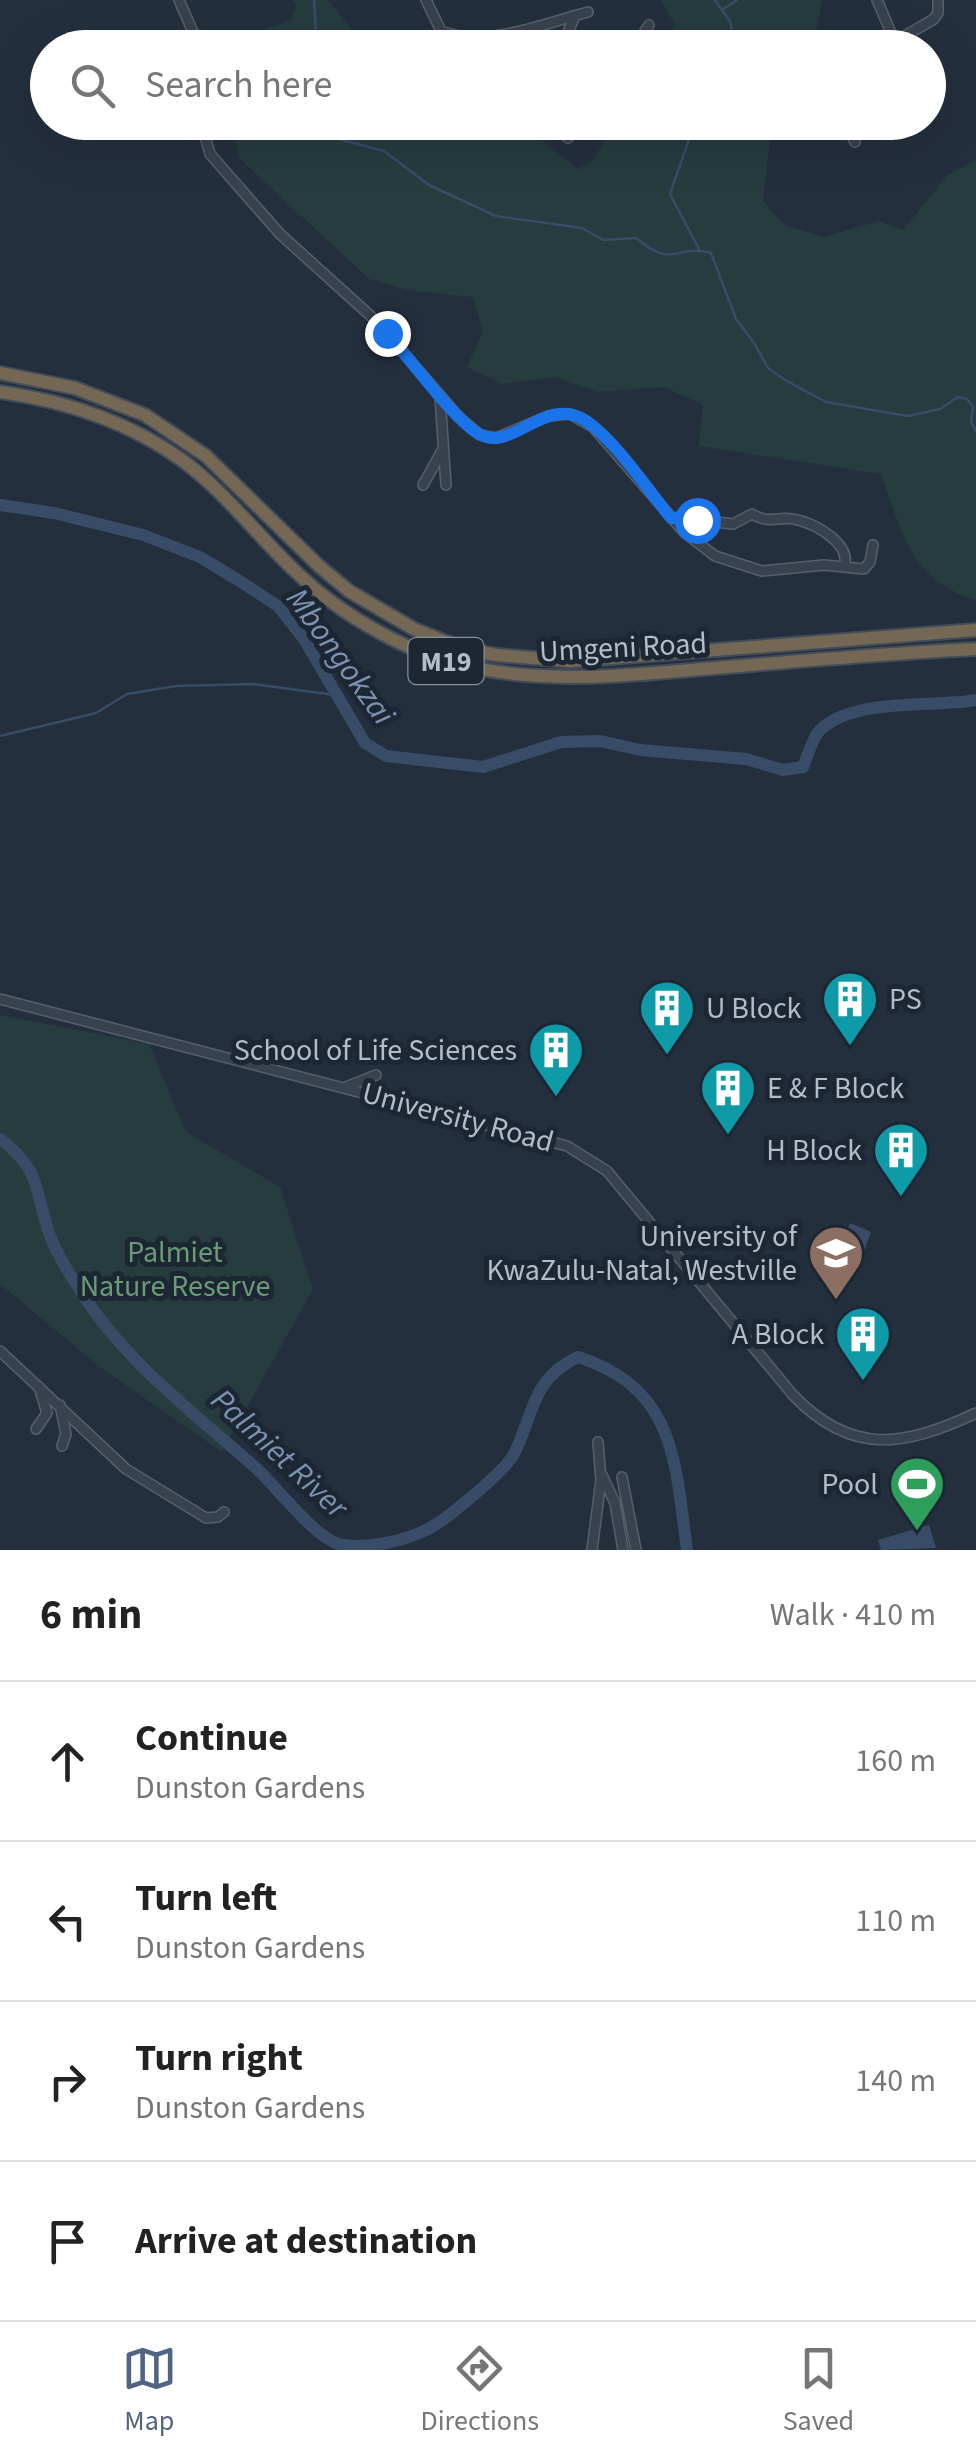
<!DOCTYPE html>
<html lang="en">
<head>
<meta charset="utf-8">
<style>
  :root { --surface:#fff; --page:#f6f6f6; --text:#222; --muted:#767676; --line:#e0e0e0; --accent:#516482 }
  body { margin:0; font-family:"Source Sans 3",sans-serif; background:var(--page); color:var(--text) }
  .stop { position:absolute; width:30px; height:30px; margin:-22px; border:8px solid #1a73e8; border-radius:50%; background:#fff }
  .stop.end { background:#1a73e8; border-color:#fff; box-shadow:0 2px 10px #0008 }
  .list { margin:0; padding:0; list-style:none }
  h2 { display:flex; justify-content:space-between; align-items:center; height:130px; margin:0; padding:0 40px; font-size:42px }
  h2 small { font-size:32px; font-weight:400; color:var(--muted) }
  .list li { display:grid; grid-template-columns:65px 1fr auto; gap:30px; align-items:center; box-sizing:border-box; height:160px; padding:0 40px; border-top:2px solid var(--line) }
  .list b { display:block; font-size:38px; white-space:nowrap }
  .list p { margin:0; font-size:32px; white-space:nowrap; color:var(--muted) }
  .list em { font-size:32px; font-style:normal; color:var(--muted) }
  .icon { flex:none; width:55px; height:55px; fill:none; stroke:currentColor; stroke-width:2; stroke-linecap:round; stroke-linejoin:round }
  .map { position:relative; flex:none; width:976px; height:1550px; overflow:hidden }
  .search { position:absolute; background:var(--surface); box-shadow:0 10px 40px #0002; left:30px; right:30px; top:30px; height:110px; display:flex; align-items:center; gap:25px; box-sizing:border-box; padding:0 35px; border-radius:55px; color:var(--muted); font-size:38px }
  .sheet { height:770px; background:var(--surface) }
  nav { display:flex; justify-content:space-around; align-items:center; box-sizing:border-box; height:140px; border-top:2px solid var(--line); background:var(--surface); font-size:28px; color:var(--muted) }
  nav a { display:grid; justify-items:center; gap:5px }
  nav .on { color:var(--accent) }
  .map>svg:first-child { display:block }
  .green { fill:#263c3f }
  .water { fill:#394c67 }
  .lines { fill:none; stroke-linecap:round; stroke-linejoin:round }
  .stream { stroke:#394c67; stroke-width:2.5 }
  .river { stroke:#394c67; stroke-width:12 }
  .minor-casing { stroke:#565f6c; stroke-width:12 }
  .highway-casing { stroke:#434c59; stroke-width:16 }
  .minor { stroke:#38414e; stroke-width:9 }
  .highway { stroke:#746855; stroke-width:12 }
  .route { stroke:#1a73e8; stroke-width:12 }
  .labels { text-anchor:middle; stroke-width:10; stroke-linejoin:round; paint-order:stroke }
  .shield { fill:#1d2633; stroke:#878f9c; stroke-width:2.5 }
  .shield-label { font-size:28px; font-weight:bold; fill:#b4bcc9 }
  .street-label { font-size:30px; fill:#b4bcc9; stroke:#1d2633 }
  .poi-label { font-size:30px; fill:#b4bcc9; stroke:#1d2633; text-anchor:end }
  .park-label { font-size:30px; fill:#6b9a76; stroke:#1d2633 }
  .water-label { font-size:32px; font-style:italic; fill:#7c92b1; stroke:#1d2633 }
</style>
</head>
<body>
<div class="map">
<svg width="976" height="1550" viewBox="0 0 976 1550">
  <rect width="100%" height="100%" fill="#242f3e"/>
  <!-- green -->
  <path class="green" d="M293,0H328L366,47H263V30L291,20L297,4Z
    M661,0H822L815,40L801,47L662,48L675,25Z
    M249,122L421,123L453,133L528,129L578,169L593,160L615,123H772L763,201L784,225L824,237L879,221L903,230L948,175L976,160V600C910,580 902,532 881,474L699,446L703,405L664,387L597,392L556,377L502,384L467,367L483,331L473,297L413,291L369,279L238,157L235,135Z
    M0,1015L149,1044L186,1132L280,1187L313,1289L222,1452L101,1368L0,1284Z"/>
  <!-- water -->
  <path class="water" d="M850,1223L871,1232L854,1278L832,1269Z
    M929,1525L936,1548L881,1550L878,1540Z"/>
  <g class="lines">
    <!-- stream -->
    <path class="stream" d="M314,0L317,48
      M715,0L731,23L732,48
      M722,10L737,0
      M323,122L338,139L384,151L429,185L496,216L582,228L603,240L636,238C676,271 674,243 711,253L736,319L754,343L768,368L785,380L826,402L908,416L940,409L958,397L967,399L973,407L971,422L976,431
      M695,122L670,194L699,249
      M0,736L96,713L127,694L176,686L253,684L335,695"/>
    <!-- river -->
    <path class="river" d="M0,505L54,513L143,535L200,557L238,580L278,606L304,639L365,743L386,756L483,767L561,742L600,741L640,750L746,759L783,770L803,767C808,756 812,738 820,730C855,697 932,708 976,700
      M0,1139C41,1170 34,1187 48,1230C54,1250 68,1272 80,1290C124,1361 195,1414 256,1468C276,1486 314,1537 339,1544C366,1550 405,1541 428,1529C446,1520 505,1471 514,1454C534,1414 531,1379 578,1357C676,1388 675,1462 687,1550"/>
    <!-- minor casing -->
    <g class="minor-casing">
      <path id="minor" d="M179,0L200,48
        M426,0L441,31C486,49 544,23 588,12
        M877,0L895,42
        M561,48L575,16
        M634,48L649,25
        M884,48L934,19L938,13V0
        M201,122L210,154L280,234L374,319L458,416L480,435L496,438L548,416L570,414L593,427L684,532L715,556L762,571L824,565L864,569L870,562L873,545
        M549,122L568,138L583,122
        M845,122L855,142
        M440,397L446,485
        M423,485L443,449
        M671,517L733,524L752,514C770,525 779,515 798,520C818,525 852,545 844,567
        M0,999L567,1146L607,1171L793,1395C852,1457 906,1446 976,1413
        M346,1087L376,1075
        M0,1351L126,1469L206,1518L218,1517L224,1512
        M60,1405L66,1434L62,1446
        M36,1429L47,1413L39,1387
        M602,1475L615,1503L623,1550
        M622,1477L636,1550
        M592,1550L601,1480L598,1442"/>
    </g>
    <!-- highway casing -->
    <g class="highway-casing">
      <path id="highway" d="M0,373L75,388L145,415L206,456L319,566L349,591L414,629L461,648L496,655L571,661L976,630
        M0,392C66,401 127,421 182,460C224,491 257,535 295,571C324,599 358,622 394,640C501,693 613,676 727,667C810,660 893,653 976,649"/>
    </g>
    <!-- minor -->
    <use href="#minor" class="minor"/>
    <!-- highway -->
    <use href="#highway" class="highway"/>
  </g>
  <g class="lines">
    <!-- route -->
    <path class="route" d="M387,333C408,356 457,424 481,435C512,451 545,397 583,419C612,436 649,491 671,518L697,520"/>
  </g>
  <!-- icons -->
  <defs>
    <g id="building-pin" transform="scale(2.875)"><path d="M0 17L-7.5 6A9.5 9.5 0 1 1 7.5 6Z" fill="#0f9aa8" stroke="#1d2633"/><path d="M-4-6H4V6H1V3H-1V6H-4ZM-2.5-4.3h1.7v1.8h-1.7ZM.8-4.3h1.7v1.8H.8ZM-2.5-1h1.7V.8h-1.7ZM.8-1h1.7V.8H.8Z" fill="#fff"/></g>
    <g id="university-pin" transform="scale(2.875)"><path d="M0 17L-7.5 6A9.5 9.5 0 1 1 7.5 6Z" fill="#8d6e63" stroke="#1d2633"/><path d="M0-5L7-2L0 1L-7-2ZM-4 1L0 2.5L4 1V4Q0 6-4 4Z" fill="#fff"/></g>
    <g id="stadium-pin" transform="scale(2.875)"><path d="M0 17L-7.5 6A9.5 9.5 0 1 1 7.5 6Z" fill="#2e9e5b" stroke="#1d2633"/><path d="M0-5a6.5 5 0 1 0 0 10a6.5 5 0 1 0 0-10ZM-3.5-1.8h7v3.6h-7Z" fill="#fff"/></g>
  </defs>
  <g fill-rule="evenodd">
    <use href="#building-pin" x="850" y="999"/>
    <use href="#building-pin" x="667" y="1008"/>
    <use href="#building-pin" x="556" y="1050"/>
    <use href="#building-pin" x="728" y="1088"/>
    <use href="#building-pin" x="901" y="1150"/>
    <use href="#university-pin" x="836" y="1253"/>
    <use href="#building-pin" x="863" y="1334"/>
    <use href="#stadium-pin" x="917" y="1484"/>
  </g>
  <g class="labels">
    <!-- shield labels -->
    <rect class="shield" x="408.5" y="638" width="75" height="46" rx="8"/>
    <g class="shield-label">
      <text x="446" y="671">M19</text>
    </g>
    <!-- street labels -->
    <g class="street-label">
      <text transform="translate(623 647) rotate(-3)" y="10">Umgeni Road</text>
      <text transform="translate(458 1117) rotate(15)" y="10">University Road</text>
    </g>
    <!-- poi labels -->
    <g class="poi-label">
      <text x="889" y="1009" text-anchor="start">PS</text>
      <text x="706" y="1018" text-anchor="start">U Block</text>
      <text x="517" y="1060">School of Life Sciences</text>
      <text x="767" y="1098" text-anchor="start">E &amp; F Block</text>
      <text x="862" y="1160">H Block</text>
      <text x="797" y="1246">University of<tspan x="797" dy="34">KwaZulu-Natal, Westville</tspan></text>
      <text x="824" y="1344">A Block</text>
      <text x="878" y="1494">Pool</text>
    </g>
    <!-- park labels -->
    <g class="park-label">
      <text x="175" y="1262">Palmiet<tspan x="175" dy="34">Nature Reserve</tspan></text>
    </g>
    <!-- water labels -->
    <g class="water-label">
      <text transform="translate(341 656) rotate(54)" y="11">Mbongokzai</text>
      <text transform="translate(280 1453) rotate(43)" y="11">Palmiet River</text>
    </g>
  </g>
</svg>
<div class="stop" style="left:697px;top:520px"></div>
<div class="stop end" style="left:387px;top:333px"></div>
<div class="search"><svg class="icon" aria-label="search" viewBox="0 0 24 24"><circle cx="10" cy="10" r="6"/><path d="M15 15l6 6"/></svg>Search here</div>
</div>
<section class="sheet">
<h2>6 min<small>Walk · 410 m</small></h2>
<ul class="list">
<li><svg class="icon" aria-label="ahead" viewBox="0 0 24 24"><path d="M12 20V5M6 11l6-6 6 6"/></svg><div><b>Continue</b><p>Dunston Gardens</p></div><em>160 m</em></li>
<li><svg class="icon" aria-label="left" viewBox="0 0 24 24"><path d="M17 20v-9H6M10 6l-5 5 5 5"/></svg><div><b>Turn left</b><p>Dunston Gardens</p></div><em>110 m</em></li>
<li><svg class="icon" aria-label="right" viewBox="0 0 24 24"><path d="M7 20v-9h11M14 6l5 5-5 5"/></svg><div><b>Turn right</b><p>Dunston Gardens</p></div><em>140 m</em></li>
<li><svg class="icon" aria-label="arrive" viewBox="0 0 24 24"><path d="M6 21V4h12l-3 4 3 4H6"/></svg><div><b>Arrive at destination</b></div></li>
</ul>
</section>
<nav>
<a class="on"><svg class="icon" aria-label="map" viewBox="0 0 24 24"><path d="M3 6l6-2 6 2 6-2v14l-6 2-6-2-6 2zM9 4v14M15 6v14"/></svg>Map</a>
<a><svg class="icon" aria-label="directions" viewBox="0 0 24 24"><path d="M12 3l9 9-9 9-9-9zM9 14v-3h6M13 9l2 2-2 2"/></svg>Directions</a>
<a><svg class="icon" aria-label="saved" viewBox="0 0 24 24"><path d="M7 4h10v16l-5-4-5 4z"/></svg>Saved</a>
</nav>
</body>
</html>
